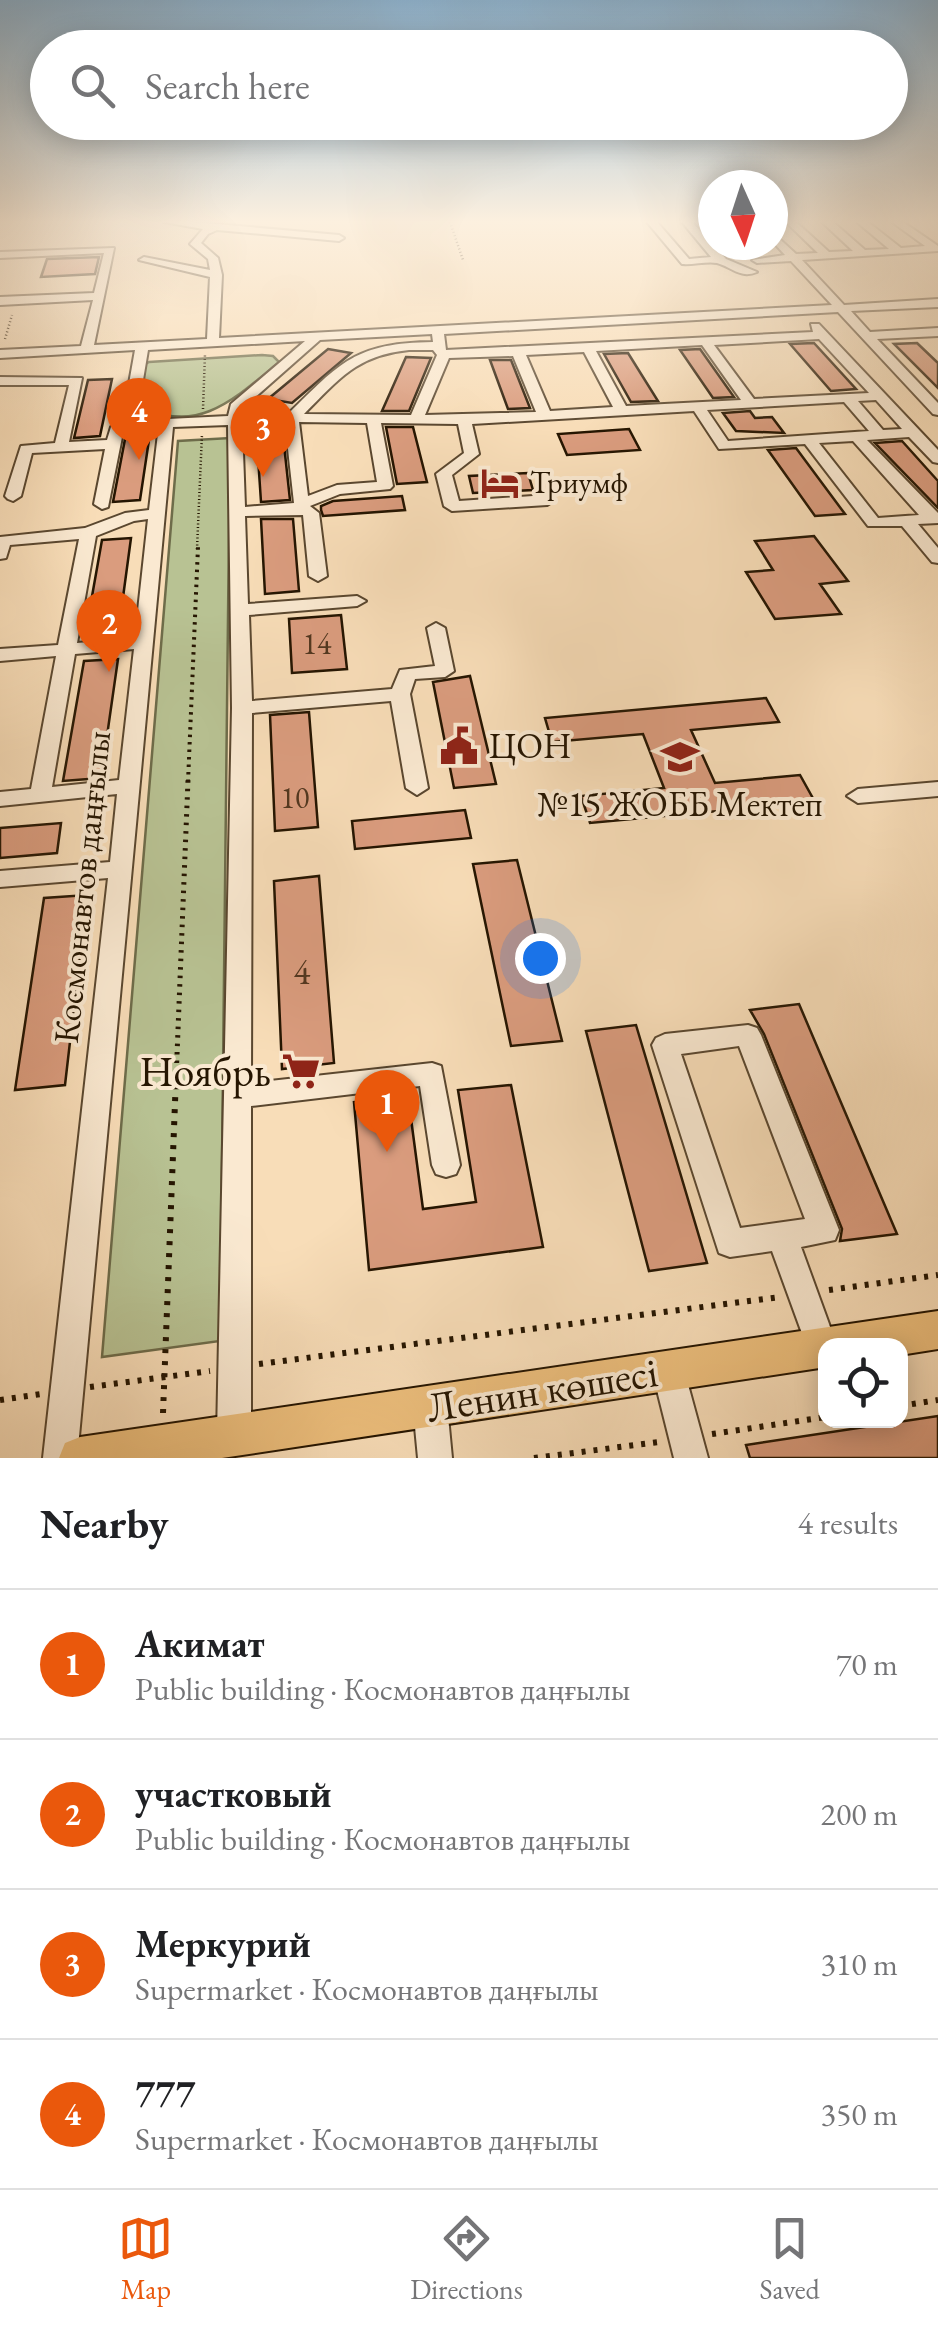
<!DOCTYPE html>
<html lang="en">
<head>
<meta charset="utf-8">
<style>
  :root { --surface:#fff; --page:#f2f2f2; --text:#202124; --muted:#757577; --line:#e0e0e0; --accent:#ea580c }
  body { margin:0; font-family:"EB Garamond",serif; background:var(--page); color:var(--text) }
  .controls { position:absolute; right:30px; bottom:30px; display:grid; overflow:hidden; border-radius:20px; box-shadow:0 5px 25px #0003 }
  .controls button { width:90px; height:90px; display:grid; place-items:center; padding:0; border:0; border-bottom:2px solid var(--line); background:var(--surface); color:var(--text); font:50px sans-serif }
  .compass { position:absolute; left:698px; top:170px; width:90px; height:90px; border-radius:50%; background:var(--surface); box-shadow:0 5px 25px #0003; rotate:177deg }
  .you { position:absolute; left:540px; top:958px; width:35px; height:35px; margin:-25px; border:8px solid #fff; border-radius:50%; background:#1a73e8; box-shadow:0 0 0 15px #1a73e833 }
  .badge { display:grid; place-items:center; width:65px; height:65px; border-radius:50%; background:var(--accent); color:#fff; font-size:32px; font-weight:700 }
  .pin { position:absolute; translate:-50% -82px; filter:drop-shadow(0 2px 5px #0008) }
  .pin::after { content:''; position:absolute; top:52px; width:35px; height:30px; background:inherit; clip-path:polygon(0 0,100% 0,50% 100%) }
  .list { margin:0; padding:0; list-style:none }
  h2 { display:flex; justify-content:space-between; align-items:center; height:130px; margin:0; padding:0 40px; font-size:42px }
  h2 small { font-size:32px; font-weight:400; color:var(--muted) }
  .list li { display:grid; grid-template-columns:65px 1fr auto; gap:30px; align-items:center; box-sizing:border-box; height:150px; padding:0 40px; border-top:2px solid var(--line) }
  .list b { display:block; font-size:38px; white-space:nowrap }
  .list p { margin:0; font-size:32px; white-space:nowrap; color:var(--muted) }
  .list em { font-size:32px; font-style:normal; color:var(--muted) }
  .icon { flex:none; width:55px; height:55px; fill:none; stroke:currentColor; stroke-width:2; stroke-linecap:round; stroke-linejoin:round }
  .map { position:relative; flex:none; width:938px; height:1458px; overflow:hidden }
  .search { position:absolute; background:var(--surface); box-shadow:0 5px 25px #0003; left:30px; right:30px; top:30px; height:110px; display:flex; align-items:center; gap:25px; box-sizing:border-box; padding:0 35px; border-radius:55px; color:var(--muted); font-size:38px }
  .sheet { height:730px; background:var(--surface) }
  nav { display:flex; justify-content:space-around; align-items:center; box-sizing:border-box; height:140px; border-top:2px solid var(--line); background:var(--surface); font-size:28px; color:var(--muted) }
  nav a { display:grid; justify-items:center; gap:5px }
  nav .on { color:var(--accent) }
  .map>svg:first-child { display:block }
  .green { fill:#b8c293; stroke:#6e6c4a; stroke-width:2.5 }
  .building { fill:#da9c7e; stroke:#251501; stroke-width:2.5 }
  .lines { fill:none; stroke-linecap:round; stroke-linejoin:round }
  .minor-casing { stroke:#5a472f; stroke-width:4 }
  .major-casing { stroke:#251501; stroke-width:4 }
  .path-far3 { stroke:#251501; stroke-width:2.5; stroke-dasharray:1 2.5; stroke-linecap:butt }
  .path-far2 { stroke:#251501; stroke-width:4; stroke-dasharray:2.5 5; stroke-linecap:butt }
  .path-far1 { stroke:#251501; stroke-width:5; stroke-dasharray:2.5 6; stroke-linecap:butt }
  .path { stroke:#251501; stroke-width:6; stroke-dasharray:4 8; stroke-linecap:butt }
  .minor { fill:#fae9d1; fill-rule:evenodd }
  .major { fill:#ecbe7c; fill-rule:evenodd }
  .labels { text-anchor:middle; stroke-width:8; stroke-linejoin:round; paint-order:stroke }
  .far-poi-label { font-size:30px; fill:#251501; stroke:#fae9d1; text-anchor:start }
  .number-label { font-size:30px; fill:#523720 }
  .poi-label { font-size:35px; fill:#251501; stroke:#fae9d1; text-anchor:start }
  .street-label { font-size:35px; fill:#251501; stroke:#fae9d1 }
  .near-number-label { font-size:35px; fill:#523720 }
  .near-poi-label { font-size:42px; fill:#251501; stroke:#fae9d1; text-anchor:end }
  .near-street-label { font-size:42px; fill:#251501; stroke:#fae9d1 }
</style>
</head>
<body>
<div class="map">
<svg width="938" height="1458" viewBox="0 0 938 1458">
  <rect width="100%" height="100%" fill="#f8ddb8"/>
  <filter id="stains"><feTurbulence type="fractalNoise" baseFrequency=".002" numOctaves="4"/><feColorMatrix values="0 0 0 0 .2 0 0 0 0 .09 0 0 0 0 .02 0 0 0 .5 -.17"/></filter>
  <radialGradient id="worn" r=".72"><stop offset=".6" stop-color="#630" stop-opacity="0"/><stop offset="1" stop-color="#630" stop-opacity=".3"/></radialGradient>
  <!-- green -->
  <path class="green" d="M262,355L273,356L279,362C237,397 196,438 139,404L142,366L149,362Z
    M230,438L220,1341L102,1357L178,441Z"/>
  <!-- building -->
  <path class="building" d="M99,257L95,274L41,277L47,259Z
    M814,343L856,389L831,391L790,344Z
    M917,343L938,363V388L894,344Z
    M328,349L351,353L292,403L268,399Z
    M700,349L734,397L713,398L680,350Z
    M628,353L658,401L631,402L604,354Z
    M406,357L431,358L409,411H382Z
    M490,360H511L530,408L508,409Z
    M112,379L100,436L74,438L88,380Z
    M750,411L755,418L772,417L784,433L736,431L723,413Z
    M282,426L290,500L261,502L256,427Z
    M386,427H413L427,482L397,484Z
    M629,429L640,450L567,455L558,434Z
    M150,433L140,500L113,502L126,434Z
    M902,441L938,481V508L875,443Z
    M796,448L845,514L815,516L768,450Z
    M528,473L533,490L473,493L469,476Z
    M402,496L405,510L323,516L321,510V506L333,501Z
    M261,519H293L299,591L265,594Z
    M814,536L848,581L820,584L841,614L775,619L746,572L773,570L755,541Z
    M131,538L119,627L86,630L102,540Z
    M341,615L347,669L292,673L289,619Z
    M118,659L101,778L63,781L84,661Z
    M470,676L496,784L454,788L433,682Z
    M766,698L779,722L691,730L715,783L800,775L815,802L590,823L581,796L664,788L643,734L552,742L545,718Z
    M309,712L318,827L275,831L270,715Z
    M465,810L471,838L355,849L352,821Z
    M61,823L57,853L0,858V828Z
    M517,860L562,1041L511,1046L473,864Z
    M319,876L334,1063L282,1069L274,881Z
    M87,895L65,1085L15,1090L44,898Z
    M799,1004L897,1234L840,1241L842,1229L764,1034L750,1010Z
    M636,1025L707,1263L649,1271L586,1031Z
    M511,1085L543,1247L369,1270L354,1102L408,1096L423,1209L476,1202L458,1090Z
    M938,1416V1458H750L746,1445Z"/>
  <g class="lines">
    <!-- minor casing -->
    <g class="minor-casing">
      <path id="minor" d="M164,222H194L339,235L344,238L339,241L217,230L208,234L201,243L218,258L222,275L219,338L832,305L791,261L757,263L752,260L785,255L773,242V233L796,254L818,253L786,222H796L829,252L853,251L822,222H833L865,250L889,249L857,222H868L901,248L925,246L892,222H903L938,246V251L802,260L844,305L938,299V307L851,311L870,332L938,328V336L877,339L938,403V415L933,414L838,312L444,334L446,350L813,332L811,324H819L938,450V463L933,462L909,437L867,440L938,513V523L918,524L938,548V563L932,562L902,526H868L805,444L719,449L694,411L472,424L479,454L452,475L459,501L547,495L555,500L547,505L452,511L444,506L436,474L464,453L458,424L381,423L393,486L390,489L340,494L310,506L319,513L327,576L318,581L309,576L303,515L245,516L248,604L357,596L366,601L357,606L249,615L252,701L392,689L400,670L435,666L427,628L436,623L445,628L454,671L445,677L415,679L410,694L428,788L417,795L406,788L391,701L252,713L251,1083L432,1063L441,1066L460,1165L456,1174L446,1177L436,1174L432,1165L420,1086L251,1106V1435L246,1447L234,1452L222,1447L217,1435L232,708L228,425L173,427L77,1458H43L108,878L0,887V871L110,862L117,794L0,806V792L31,789L56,656L0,661V649L58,645L79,539L10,545L6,558L0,559V537L85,528L125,513L149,510L159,425L147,419L123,432L108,507L102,509L94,504L105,449L32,453L21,496L13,501L8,499L5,496L21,446L55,443L69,385H0V377L82,378L69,442L107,440L111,427L136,413L125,406L135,350L0,358V350L81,346L93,300L0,305V297L94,293L104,253L0,258V252L114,248L94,345L207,339L210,277L139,260L144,257L210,270L208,259L190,244L203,229ZM432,334L433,342C355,343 341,362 288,414L242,416L243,408L320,340ZM819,339L869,393L754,399L714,345ZM305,341L231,404L228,416L168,419L139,404L148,350ZM702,345L741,400L626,406L596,351ZM409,350H433L437,355L411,415L304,414C339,379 357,355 409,350ZM584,352L613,407L550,411L526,355ZM513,356L536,412L425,415L449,358ZM876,400L902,429L883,430L858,401ZM844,402L869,431L728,441L707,410ZM285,422L294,503L245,507L242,424ZM299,422L367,423L377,482L337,485L308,496ZM853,441L919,515L878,518L819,443ZM148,519L135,638L77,643L96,536L134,521ZM134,649L119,780L52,787L75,654Z
        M647,222H657L689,259L711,257L682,222H692L726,259L757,272C740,279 732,267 717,263C707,261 693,265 682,264Z
        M938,782V796L858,803L847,796L858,789Z
        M748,1025L757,1028L761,1035L839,1230L835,1240L801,1247L837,1346H826V1361L822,1363L811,1358L772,1251L730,1257L719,1253L652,1045L656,1038L665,1034ZM739,1046L805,1219L740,1228L681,1054Z
        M668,1354L679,1359L684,1370L708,1458H674L652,1370L657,1359Z
        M430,1389L442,1394L447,1406L452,1458H418L413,1406L418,1394Z"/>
    </g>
    <!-- major casing -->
    <g class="major-casing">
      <path id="major" d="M938,1311V1349L900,1355V1346H826V1367L222,1458H59L65,1443L80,1437Z"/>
    </g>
    <!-- path-far3 -->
    <path class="path-far3" d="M450,222L463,260
      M5,339L12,315
      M203,409L205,354
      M197,549L202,434"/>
    <!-- path-far2 -->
    <path class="path-far2" d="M188,782L198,547"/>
    <!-- path-far1 -->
    <path class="path-far1" d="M176,1080L188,780"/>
    <!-- path -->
    <path class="path" d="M829,1290L938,1275
      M259,1364L780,1297
      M90,1387L210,1371
      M0,1400L41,1394
      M900,1406L938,1400
      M163,1413L176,1077
      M712,1434L826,1417
      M534,1458L659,1442"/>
    <!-- minor -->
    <use href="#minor" class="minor"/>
    <!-- major -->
    <use href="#major" class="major"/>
  </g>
  <!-- sky -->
  <linearGradient id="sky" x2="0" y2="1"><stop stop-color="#8cb6d6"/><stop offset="0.52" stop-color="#fcf0df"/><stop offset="1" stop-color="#fcf0df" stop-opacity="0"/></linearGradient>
  <rect width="938" height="426" fill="url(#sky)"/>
  <!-- icons -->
  <defs>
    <g id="hotel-bare" transform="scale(3)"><path d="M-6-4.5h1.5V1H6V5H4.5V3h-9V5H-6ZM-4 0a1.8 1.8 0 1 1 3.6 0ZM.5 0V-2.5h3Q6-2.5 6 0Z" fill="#8f2418" stroke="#fae9d1" stroke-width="2.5" paint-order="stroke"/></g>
    <g id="civic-bare" transform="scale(3)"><path d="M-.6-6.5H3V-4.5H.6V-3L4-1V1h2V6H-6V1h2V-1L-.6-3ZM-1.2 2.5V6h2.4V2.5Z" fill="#8f2418" stroke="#fae9d1" stroke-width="2.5" paint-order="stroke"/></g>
    <g id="school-bare" transform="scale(3)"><path d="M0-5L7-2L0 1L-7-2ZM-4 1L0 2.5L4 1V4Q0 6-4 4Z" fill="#8f2418" stroke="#fae9d1" stroke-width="2.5" paint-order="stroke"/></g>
    <g id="supermarket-bare" transform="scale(3)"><path d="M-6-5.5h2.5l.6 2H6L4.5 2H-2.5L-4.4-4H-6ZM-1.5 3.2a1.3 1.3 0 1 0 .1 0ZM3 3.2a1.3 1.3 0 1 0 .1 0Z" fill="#8f2418" stroke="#fae9d1" stroke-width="2.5" paint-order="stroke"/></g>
  </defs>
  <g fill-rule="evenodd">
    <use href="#hotel-bare" x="500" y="483"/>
    <use href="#civic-bare" x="459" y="746"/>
    <use href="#school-bare" x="680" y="757"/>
    <use href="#supermarket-bare" x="301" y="1071"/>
  </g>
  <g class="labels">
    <!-- far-poi labels -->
    <g class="far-poi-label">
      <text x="530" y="493">Триумф</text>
    </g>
    <!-- number labels -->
    <g class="number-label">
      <text x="317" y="654">14</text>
      <text x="295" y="808">10</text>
    </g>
    <!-- poi labels -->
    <g class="poi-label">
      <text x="489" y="758">ЦОН</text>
      <text x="680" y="816" text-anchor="middle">№15 ЖОББ Мектеп</text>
    </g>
    <!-- street labels -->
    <g class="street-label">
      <text transform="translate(82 887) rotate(-84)" y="12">Космонавтов даңғылы</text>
    </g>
    <!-- near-number labels -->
    <g class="near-number-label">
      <text x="302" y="984">4</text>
    </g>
    <!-- near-poi labels -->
    <g class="near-poi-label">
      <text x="271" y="1086">Ноябрь</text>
    </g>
    <!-- near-street labels -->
    <g class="near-street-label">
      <text transform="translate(542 1389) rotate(-9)" y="15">Ленин көшесі</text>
    </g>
  </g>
  <rect width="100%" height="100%" filter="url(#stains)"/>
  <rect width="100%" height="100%" fill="url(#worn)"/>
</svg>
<div class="controls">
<button><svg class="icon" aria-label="locate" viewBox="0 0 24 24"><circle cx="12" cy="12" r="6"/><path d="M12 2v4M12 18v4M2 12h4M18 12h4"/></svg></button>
</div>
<svg class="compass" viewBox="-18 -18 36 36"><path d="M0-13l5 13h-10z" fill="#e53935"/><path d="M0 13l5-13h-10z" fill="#757577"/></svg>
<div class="you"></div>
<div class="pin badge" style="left:387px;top:1152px">1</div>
<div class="pin badge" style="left:109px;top:672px">2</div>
<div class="pin badge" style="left:263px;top:477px">3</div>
<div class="pin badge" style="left:139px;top:460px">4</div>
<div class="search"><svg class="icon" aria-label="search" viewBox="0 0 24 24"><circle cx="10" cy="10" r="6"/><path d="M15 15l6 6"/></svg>Search here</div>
</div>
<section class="sheet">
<h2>Nearby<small>4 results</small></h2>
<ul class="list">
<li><span class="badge">1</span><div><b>Акимат</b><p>Public building · Космонавтов даңғылы</p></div><em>70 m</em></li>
<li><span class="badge">2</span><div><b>участковый</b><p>Public building · Космонавтов даңғылы</p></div><em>200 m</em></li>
<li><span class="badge">3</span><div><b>Меркурий</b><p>Supermarket · Космонавтов даңғылы</p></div><em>310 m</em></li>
<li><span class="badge">4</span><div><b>777</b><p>Supermarket · Космонавтов даңғылы</p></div><em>350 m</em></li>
</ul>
</section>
<nav>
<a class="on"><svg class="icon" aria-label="map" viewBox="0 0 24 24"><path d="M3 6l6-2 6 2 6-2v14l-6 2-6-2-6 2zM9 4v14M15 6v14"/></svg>Map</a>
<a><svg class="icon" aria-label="directions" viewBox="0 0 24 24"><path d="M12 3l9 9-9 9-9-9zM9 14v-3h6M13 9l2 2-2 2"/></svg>Directions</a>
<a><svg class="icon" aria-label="saved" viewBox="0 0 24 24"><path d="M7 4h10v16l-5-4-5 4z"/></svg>Saved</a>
</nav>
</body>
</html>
